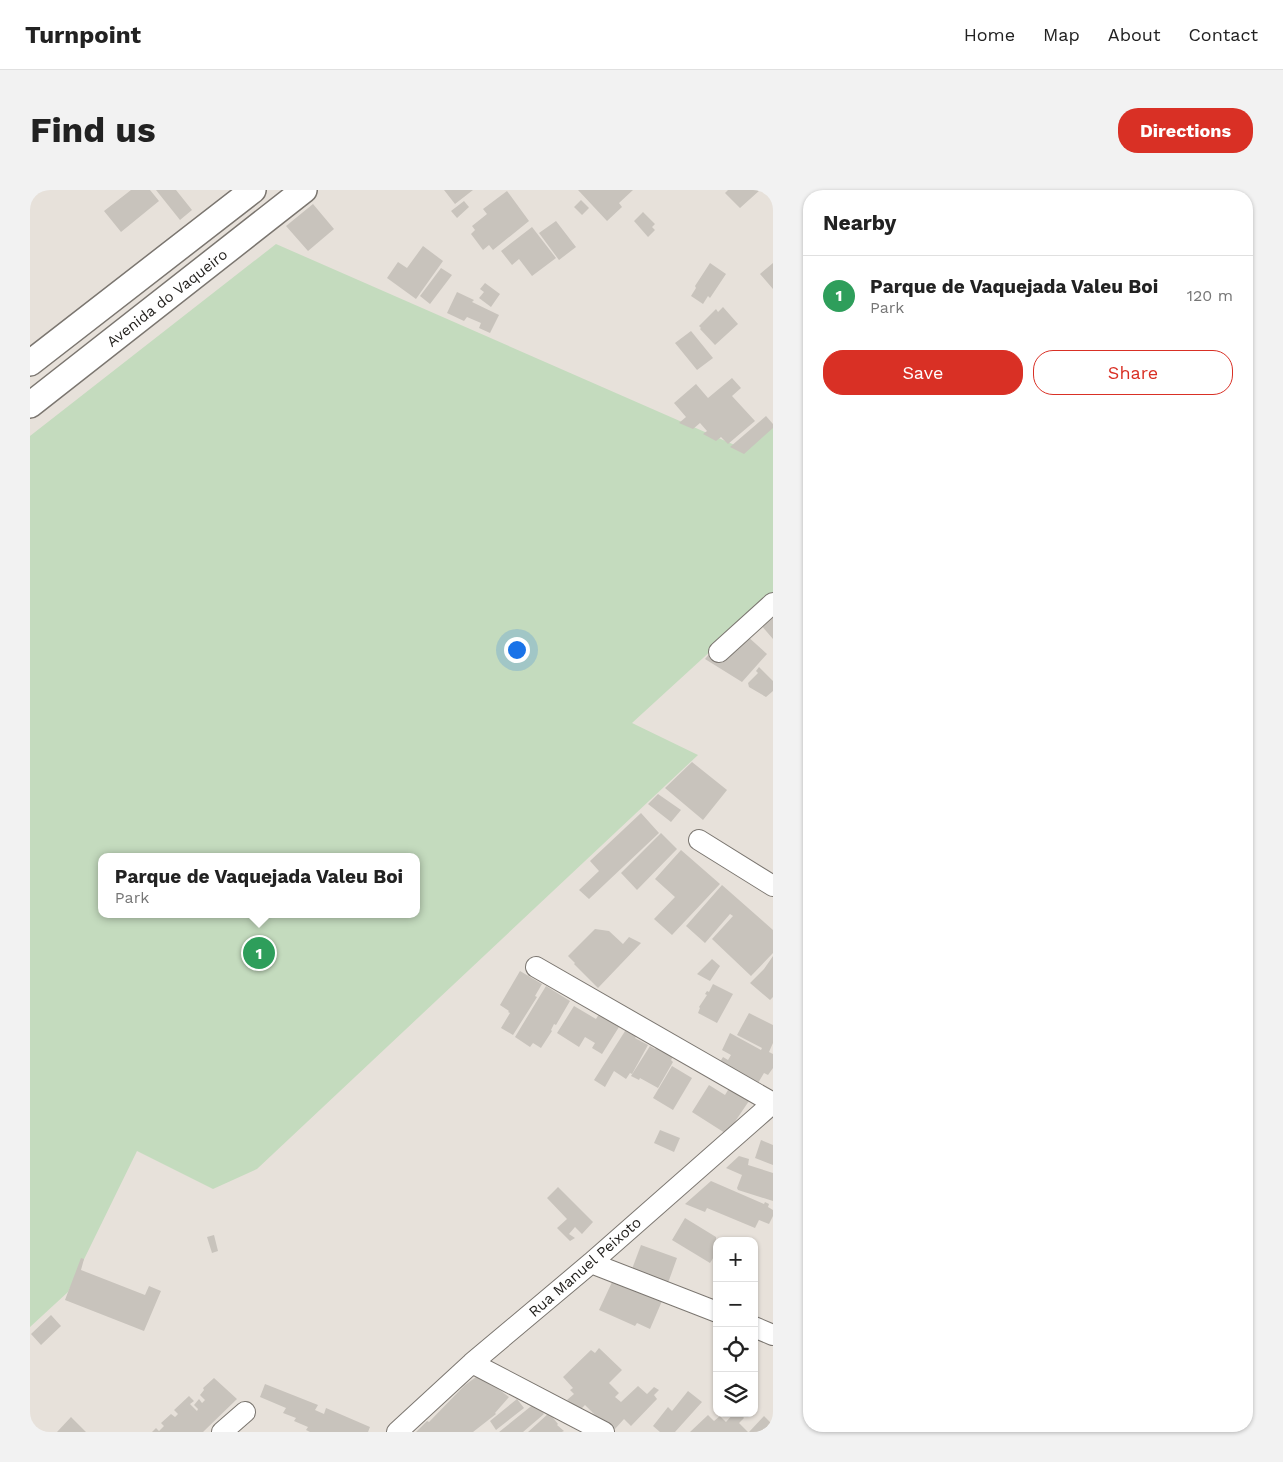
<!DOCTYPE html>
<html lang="en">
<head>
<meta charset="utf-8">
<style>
  :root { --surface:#fff; --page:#f2f2f2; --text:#222; --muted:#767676; --line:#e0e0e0; --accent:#d93025 }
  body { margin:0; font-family:"Work Sans",sans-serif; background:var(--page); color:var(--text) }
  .controls { position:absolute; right:15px; bottom:15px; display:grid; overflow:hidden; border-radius:10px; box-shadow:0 1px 4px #0004 }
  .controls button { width:45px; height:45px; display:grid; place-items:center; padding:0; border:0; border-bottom:1px solid var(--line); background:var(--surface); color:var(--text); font:25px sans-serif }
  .you { position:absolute; left:486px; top:459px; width:18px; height:18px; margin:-12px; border:4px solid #fff; border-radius:50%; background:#1a73e8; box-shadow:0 0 0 8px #1a73e833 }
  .badge { display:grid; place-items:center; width:32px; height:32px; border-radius:50%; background:var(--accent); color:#fff; font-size:16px; font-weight:700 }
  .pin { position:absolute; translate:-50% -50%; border:2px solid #fff; box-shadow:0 1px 5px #0006 }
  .popup { position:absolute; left:68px; top:663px; width:322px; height:65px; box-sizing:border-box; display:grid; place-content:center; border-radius:10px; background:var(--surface); filter:drop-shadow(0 1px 4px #0005); font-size:16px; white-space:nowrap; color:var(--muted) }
  .popup b { font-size:19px; color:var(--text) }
  .popup::after { content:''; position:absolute; left:50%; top:100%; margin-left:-10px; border:10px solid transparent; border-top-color:var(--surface) }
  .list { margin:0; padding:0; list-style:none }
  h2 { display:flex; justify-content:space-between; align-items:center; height:65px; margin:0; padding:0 20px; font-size:21px }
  h2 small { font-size:16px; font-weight:400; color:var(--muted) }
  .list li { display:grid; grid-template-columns:32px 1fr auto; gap:15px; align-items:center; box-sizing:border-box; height:80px; padding:0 20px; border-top:1px solid var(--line) }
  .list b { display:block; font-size:19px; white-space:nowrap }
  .list p { margin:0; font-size:16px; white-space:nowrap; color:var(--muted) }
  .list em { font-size:16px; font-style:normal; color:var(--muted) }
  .actions { display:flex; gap:10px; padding:15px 20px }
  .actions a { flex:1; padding:11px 0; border:1px solid var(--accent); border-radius:20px; text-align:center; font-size:18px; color:var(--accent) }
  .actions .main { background:var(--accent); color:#fff }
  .icon { flex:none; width:28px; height:28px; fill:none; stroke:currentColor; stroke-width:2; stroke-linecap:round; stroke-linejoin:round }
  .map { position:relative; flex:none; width:743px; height:1242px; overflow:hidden; border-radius:20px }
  header { display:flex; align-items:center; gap:30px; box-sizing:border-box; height:70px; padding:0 25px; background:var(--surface); border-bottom:1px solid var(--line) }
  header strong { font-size:24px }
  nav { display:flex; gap:28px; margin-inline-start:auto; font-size:18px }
  .intro { display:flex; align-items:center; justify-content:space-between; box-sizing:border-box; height:120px; padding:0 30px }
  h1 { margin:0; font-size:35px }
  .button { padding:12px 22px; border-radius:20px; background:var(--accent); color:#fff; font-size:18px; font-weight:700 }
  main { display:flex; gap:30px; padding:0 30px }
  aside { flex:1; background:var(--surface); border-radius:20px; box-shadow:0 1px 4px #0004 }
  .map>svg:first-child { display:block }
  .green { fill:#c4dbbe; fill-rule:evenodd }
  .building { fill:#c8c3bc }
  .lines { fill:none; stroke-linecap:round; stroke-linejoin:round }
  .minor-casing { stroke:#7b7670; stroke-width:22 }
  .tertiary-casing { stroke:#7b7670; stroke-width:28 }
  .minor { stroke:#fff; stroke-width:20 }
  .tertiary { stroke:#fff; stroke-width:25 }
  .labels { text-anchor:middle; stroke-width:4; stroke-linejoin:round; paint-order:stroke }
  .street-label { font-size:15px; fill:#201e1b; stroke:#fff }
</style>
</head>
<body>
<header>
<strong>Turnpoint</strong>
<nav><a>Home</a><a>Map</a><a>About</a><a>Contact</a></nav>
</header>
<div class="intro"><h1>Find us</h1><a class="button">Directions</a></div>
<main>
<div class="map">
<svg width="743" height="1242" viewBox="0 0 743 1242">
  <rect width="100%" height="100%" fill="#e7e1da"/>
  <!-- green -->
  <path class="green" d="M246,54L716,260L743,237V404L602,533L668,565L227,979L183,999L107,961L38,1102L0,1137V246ZM71,667H386V724H71Z"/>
  <!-- building -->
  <path class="building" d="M101,0H120L129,11L91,42L74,21Z
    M126,0H146L162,20L150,30Z
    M414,0H443L425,14Z
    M548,0H603L589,13L592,17L577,31Z
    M698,0H730L710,18L695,3Z
    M477,1L499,31L463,60L459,55L453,60L441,44L445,40L442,36L457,24L453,19Z
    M551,10L559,18L552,25L544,17Z
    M434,11L439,17L427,28L421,21Z
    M283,14L304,39L278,61L256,36Z
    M613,22L625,34L622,37L625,40L618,47L604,31Z
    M526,31L546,57L529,70L509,43Z
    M502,37L526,68L502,86L489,69L482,75L471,61Z
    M393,56L413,71L386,109L357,88L368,72L377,78Z
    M680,73L696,84L680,108L678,106L673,114L661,106L666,98L665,96Z
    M743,73V99L730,84Z
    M411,78L422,85L400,114L390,106Z
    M455,93L470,104L461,117L449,108L454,102L450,99Z
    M427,102L444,110L442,112L469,125L460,143L449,138L451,133L437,127L434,131L417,123Z
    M693,117L708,134L685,155L670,139L671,138L669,136L686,119L688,122Z
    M661,141L683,168L667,180L645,153Z
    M702,188L711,198L702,206L725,231L698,254L691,247L686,251L673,244L677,241L670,233L663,239L649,233L656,227L644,213L666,194L678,208Z
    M736,226L743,234V238L714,264L700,257Z
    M743,422V449L730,434Z
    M716,445L737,464L712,492L675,469L681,462Z
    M729,477L743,491V501L736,507L719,497L718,493L728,483L726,481Z
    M662,572L697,600L673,630L635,598Z
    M628,604L651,620L641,632L618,614Z
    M611,623L629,643L559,709L549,700L569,681L560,671Z
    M631,643L647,659L607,700L591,683Z
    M651,660L690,694L642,745L624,729L645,707L625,689Z
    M692,695L743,740V763L721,786L682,749L703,726L700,724L675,753L656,736Z
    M565,739L579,741L593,754L599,747L611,753L568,798L544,774L545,773L538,766Z
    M743,766V807L740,810L720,793L734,779Z
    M682,769L690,776L680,791L667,784Z
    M490,781L512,794L505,806L507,807L483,845L471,838L480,823L478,822L479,821L470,815Z
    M683,794L703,804L687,833L668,823L670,818L669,817L677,805L675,804L677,801L679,802Z
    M516,796L540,811L526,835L524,834L521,840L522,841L511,858L503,853L500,857L485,847Z
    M544,816L566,829L569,824L589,837L572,864L562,858L565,853L555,847L549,857L527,843Z
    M719,823L743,835V853L739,862L743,864V878L738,885L734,883L728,893L690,872L693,867L698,870L701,865L692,860L700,843L731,860L732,858L707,845Z
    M597,838L608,844L605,848L618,855L602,884L600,883L596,889L584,881L575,897L564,890Z
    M620,856L625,859L628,856L644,865L641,870L643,872L628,898L610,888L609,890L601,886Z
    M642,876L662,888L643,920L623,908Z
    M679,895L695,905L701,895L721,908L700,939L698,938L695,943L662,922Z
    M630,940L650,948L644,962L624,953Z
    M731,950L743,955V975L725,968Z
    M709,966L719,969L718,975L743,983V1011L708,1000L707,998L712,985L696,978Z
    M681,991L734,1014L735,1012L739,1014L738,1017L743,1020V1026L739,1034L729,1030L725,1038L677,1018L675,1022L655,1014Z
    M528,997L563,1032L552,1044L545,1037L539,1044L545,1048L540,1051L527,1038L537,1029L517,1008Z
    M655,1028L686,1047L687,1062L680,1073L642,1050Z
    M184,1045L188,1061L182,1063L177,1047Z
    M611,1055L647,1068L638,1093L602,1079Z
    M51,1068L54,1069L51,1080L115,1105L119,1096L131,1101L114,1141L35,1110Z
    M583,1090L632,1111L620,1139L607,1133L605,1136L569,1120Z
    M21,1125L31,1136L11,1155L1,1144Z
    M569,1158L592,1180L579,1193L589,1203L585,1207L591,1212L608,1196L617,1204L624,1197L629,1200L624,1205L627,1209L601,1236L594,1229L585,1239L571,1231L555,1215L549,1221L537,1214L539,1212L537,1210L544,1204L540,1200L543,1198L533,1187L561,1160L565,1163Z
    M446,1187L454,1188L479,1207L465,1223L466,1224L443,1242H386L397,1231L399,1232L435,1195Z
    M184,1188L207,1209L173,1242H122L126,1238L129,1241L134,1236L131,1233L141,1224L145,1227L148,1224L144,1220L159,1206L164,1211L160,1214L167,1221L168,1219L164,1215L169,1209L172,1213L175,1210L170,1205L174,1200L173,1198Z
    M235,1194L288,1215L285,1220L294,1224L296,1218L340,1237L338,1242H280L276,1240L278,1237L264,1231L266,1228L253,1223L256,1218L230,1207Z
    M658,1201L672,1212L645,1242H630L623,1236L638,1217L642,1221Z
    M487,1209L494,1218L466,1240L460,1231Z
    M505,1213L514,1224L493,1242H469Z
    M519,1223L528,1234L527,1235L534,1241L532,1242H498Z
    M704,1223H710L714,1228L709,1233L718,1242H660L678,1225L684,1231L690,1226L696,1232Z
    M734,1226L741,1233L733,1242H719Z
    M41,1227L56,1242H27Z"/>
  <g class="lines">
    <!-- minor casing -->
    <g class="minor-casing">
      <path id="minor" d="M689,462L743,413
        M669,650L743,696
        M506,777L743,913
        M561,1073L687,1122
        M724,1137L743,1145
        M442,1173L574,1242
        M192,1242L215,1222
        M367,1242L442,1173L561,1073L743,913"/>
    </g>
    <!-- tertiary casing -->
    <g class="tertiary-casing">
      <path id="tertiary" d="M0,173L223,0
        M0,215L274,0"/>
    </g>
    <!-- minor -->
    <use href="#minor" class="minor"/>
    <!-- tertiary -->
    <use href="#tertiary" class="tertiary"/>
  </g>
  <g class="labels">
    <!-- street labels -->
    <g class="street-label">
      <text transform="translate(137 108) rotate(-38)" y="5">Avenida do Vaqueiro</text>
      <text transform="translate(555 1077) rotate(-41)" y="5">Rua Manuel Peixoto</text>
    </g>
  </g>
</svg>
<div class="controls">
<button>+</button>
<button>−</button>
<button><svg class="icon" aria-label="locate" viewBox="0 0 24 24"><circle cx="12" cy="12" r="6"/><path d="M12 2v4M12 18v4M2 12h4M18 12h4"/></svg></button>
<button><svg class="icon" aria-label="layers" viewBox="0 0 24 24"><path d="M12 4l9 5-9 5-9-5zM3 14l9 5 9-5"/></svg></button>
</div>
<div class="you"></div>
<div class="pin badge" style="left:229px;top:763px;background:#2e9e5b">1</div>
<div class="popup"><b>Parque de Vaquejada Valeu Boi</b>Park</div>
</div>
<aside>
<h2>Nearby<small></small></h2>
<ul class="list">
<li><span class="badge" style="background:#2e9e5b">1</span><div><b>Parque de Vaquejada Valeu Boi</b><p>Park</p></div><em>120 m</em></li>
</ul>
<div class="actions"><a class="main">Save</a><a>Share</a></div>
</aside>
</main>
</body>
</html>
